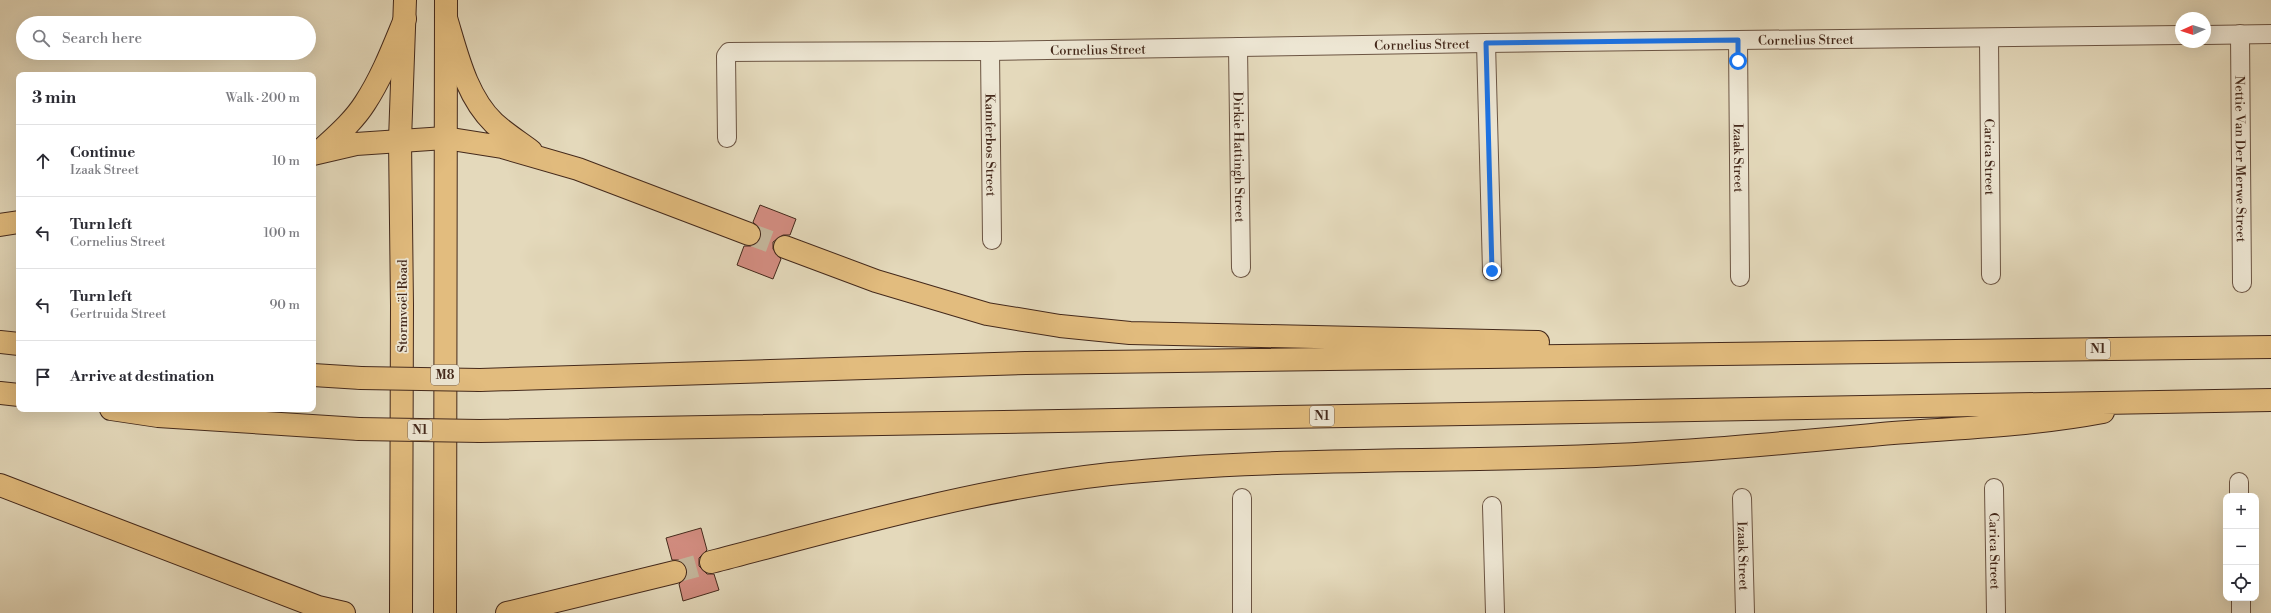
<!DOCTYPE html>
<html lang="en">
<head>
<meta charset="utf-8">
<style>
  :root { --surface:#fff; --page:#f7f7f7; --text:#2b2b33; --muted:#7c7c81; --line:#e1e1e2 }
  body { margin:0; font-family:"Libre Bodoni",serif; background:var(--page); color:var(--text) }
  .controls { position:absolute; right:12px; bottom:12px; display:grid; overflow:hidden; border-radius:8px; box-shadow:0 4px 16px #0002 }
  .controls button { width:36px; height:36px; display:grid; place-items:center; padding:0; border:0; border-bottom:1px solid var(--line); background:var(--surface); color:var(--text); font:20px sans-serif }
  .compass { position:absolute; left:2175px; top:12px; width:36px; height:36px; border-radius:50%; background:var(--surface); box-shadow:0 4px 16px #0002; rotate:267deg }
  .stop { position:absolute; width:12px; height:12px; margin:-9px; border:3px solid #1a73e8; border-radius:50%; background:#fff }
  .stop.end { background:#1a73e8; border-color:#fff; box-shadow:0 1px 4px #0008 }
  .list { margin:0; padding:0; list-style:none }
  h2 { display:flex; justify-content:space-between; align-items:center; height:52px; margin:0; padding:0 16px; font-size:17px }
  h2 small { font-size:13px; font-weight:400; color:var(--muted) }
  .list li { display:grid; grid-template-columns:26px 1fr auto; gap:12px; align-items:center; box-sizing:border-box; height:72px; padding:0 16px; border-top:1px solid var(--line) }
  .list b { display:block; font-size:15px; white-space:nowrap }
  .list p { margin:0; font-size:13px; white-space:nowrap; color:var(--muted) }
  .list em { font-size:13px; font-style:normal; color:var(--muted) }
  .icon { flex:none; width:22px; height:22px; fill:none; stroke:currentColor; stroke-width:2; stroke-linecap:round; stroke-linejoin:round }
  .map { position:relative; flex:none; width:2271px; height:613px; overflow:hidden }
  .search { position:absolute; background:var(--surface); box-shadow:0 4px 16px #0002; left:16px; top:16px; width:300px; height:44px; display:flex; align-items:center; gap:10px; box-sizing:border-box; padding:0 14px; border-radius:22px; color:var(--muted); font-size:15px }
  .panel { position:absolute; background:var(--surface); box-shadow:0 4px 16px #0002; left:16px; top:72px; width:300px; height:340px; border-radius:8px }
  .map>svg:first-child { display:block }
  .building { fill:#d38d81; stroke:#44291b }
  .lines { fill:none; stroke-linecap:round; stroke-linejoin:round }
  .highway-tunnel { stroke:#c4b69b; stroke-width:22; stroke-dasharray:22 11; stroke-linecap:butt }
  .street-casing { stroke:#6c5543; stroke-width:20 }
  .primary-casing { stroke:#44291b; stroke-width:24 }
  .highway-casing { stroke:#44291b; stroke-width:24 }
  .street { stroke:#ede6d3; stroke-width:18 }
  .primary { stroke:#e2bc7e; stroke-width:22 }
  .highway { stroke:#e2bc7e; stroke-width:22 }
  .highway-bridge-casing { stroke:#44291b; stroke-width:24; stroke-linecap:butt }
  .highway-bridge { stroke:#e2bc7e; stroke-width:22 }
  .route { stroke:#1a73e8; stroke-width:5 }
  .labels { text-anchor:middle; stroke-width:3.5; stroke-linejoin:round; paint-order:stroke }
  .shield { fill:#ede6d3; stroke:#776252; stroke-width:1 }
  .shield-label { font-size:12px; font-weight:bold; fill:#44291b }
  .street-label { font-size:13px; fill:#44291b; stroke:#ede6d3 }
</style>
</head>
<body>
<div class="map">
<svg width="2271" height="613" viewBox="0 0 2271 613">
  <rect width="100%" height="100%" fill="#e4d9bb"/>
  <filter id="stains"><feTurbulence type="fractalNoise" baseFrequency=".005" numOctaves="4"/><feColorMatrix values="0 0 0 0 .2 0 0 0 0 .09 0 0 0 0 .02 0 0 0 .5 -.17"/></filter>
  <radialGradient id="worn" r=".72"><stop offset=".6" stop-color="#630" stop-opacity="0"/><stop offset="1" stop-color="#630" stop-opacity=".3"/></radialGradient>
  <!-- building -->
  <path class="building" d="M760,205L796,219L790,235H783L773,242V249L781,259L773,279L737,265L744,246H751L760,239L761,232L753,222Z
    M701,528L707,550L699,558V566L707,574H714L719,590L683,601L679,584L687,576V569L679,560H672L666,538Z"/>
  <g class="lines">
    <!-- highway-tunnel -->
    <path class="highway-tunnel" d="M749,234L785,247
      M675,572L711,562"/>
    <!-- street casing -->
    <g class="street-casing">
      <g id="street">
        <path id="s1" d="M2240,34L2242,283"/>
        <path d="M2205,35L2271,34"/>
        <path id="s2" d="M1989,38L1991,275"/>
        <path id="s3" d="M1738,40L1740,277"/>
        <path d="M1486,43L1492,271"/>
        <path id="s4" d="M1238,47L1241,268"/>
        <path id="s5" d="M990,51L992,240"/>
        <path id="s6" d="M727,138L726,56L729,52L990,51L1486,43L2181,35"/>
        <path d="M2239,482V496"/>
        <path id="s7" d="M1994,488L1996,613"/>
        <path d="M1242,498V613"/>
        <path id="s8" d="M1742,498L1745,613"/>
        <path d="M1492,506L1495,613"/>
        <path d="M2241,598V613"/>
      </g>
    </g>
    <!-- primary casing -->
    <g class="primary-casing">
      <path id="primary" d="M401,613L402,305L400,140L405,0
        M445,613L446,0"/>
    </g>
    <!-- highway casing -->
    <g class="highway-casing">
      <path id="highway" d="M446,18C457,54 466,96 494,123C505,133 519,142 531,151
        M319,152C335,137 353,122 365,103C382,77 393,48 405,19
        M313,154L356,144L445,138L502,147L578,169L749,234
        M0,225L19,222
        M785,247L876,281L987,314L1060,326L1130,333L1538,342
        M0,342L19,344
        M313,375L361,378
        M480,380L1026,363L2271,347
        M0,393L19,395
        M111,409L158,416L359,429
        M480,431L2271,400
        M0,485L318,607L344,613
        M711,562C842,528 975,489 1110,474C1260,458 1412,462 1562,457C1672,454 1783,443 1893,433C1963,428 2034,425 2103,412
        M507,613L675,572"/>
    </g>
    <!-- street -->
    <use href="#street" class="street"/>
    <!-- primary -->
    <use href="#primary" class="primary"/>
    <!-- highway -->
    <use href="#highway" class="highway"/>
    <!-- highway-bridge casing -->
    <g class="highway-bridge-casing">
      <path id="highway-bridge" d="M361,378L480,380
        M359,429L480,431"/>
    </g>
    <!-- highway-bridge -->
    <use href="#highway-bridge" class="highway-bridge"/>
  </g>
  <g class="lines">
    <!-- route -->
    <path class="route" d="M1492,271L1486,43L1738,40V61"/>
  </g>
  <g class="labels">
    <!-- shield labels -->
    <g class="shield">
      <rect x="2086" y="339" width="24" height="20" rx="3"/>
      <rect x="431" y="365" width="28" height="20" rx="3"/>
      <rect x="1310" y="406" width="24" height="20" rx="3"/>
      <rect x="408" y="420" width="24" height="20" rx="3"/>
    </g>
    <g class="shield-label">
      <text x="2098" y="353">N1</text>
      <text x="445" y="379">M8</text>
      <text x="1322" y="420">N1</text>
      <text x="420" y="434">N1</text>
    </g>
    <!-- street labels -->
    <g class="street-label">
      <text dy="5" stroke="none"><textPath href="#s6" startOffset="1164">Cornelius Street</textPath></text>
      <text dy="5" stroke="none"><textPath href="#s6" startOffset="780">Cornelius Street</textPath></text>
      <text dy="5" stroke="none"><textPath href="#s6" startOffset="456">Cornelius Street</textPath></text>
      <text dy="5" stroke="none"><textPath href="#s5" startOffset="94">Kamferbos Street</textPath></text>
      <text dy="5" stroke="none"><textPath href="#s4" startOffset="110">Dirkie Hattingh Street</textPath></text>
      <text dy="5" stroke="none"><textPath href="#s2" startOffset="119">Carica Street</textPath></text>
      <text dy="5" stroke="none"><textPath href="#s3" startOffset="118">Izaak Street</textPath></text>
      <text dy="5" stroke="none"><textPath href="#s1" startOffset="125">Nettie Van Der Merwe Street</textPath></text>
      <text transform="translate(402 306) rotate(-90)" y="5">Stormvoël Road</text>
      <text dy="5" stroke="none"><textPath href="#s7" startOffset="63">Carica Street</textPath></text>
      <text dy="5" stroke="none"><textPath href="#s8" startOffset="58">Izaak Street</textPath></text>
    </g>
  </g>
  <rect width="100%" height="100%" filter="url(#stains)"/>
  <rect width="100%" height="100%" fill="url(#worn)"/>
</svg>
<div class="controls">
<button>+</button>
<button>−</button>
<button><svg class="icon" aria-label="locate" viewBox="0 0 24 24"><circle cx="12" cy="12" r="6"/><path d="M12 2v4M12 18v4M2 12h4M18 12h4"/></svg></button>
</div>
<svg class="compass" viewBox="-18 -18 36 36"><path d="M0-13l5 13h-10z" fill="#e53935"/><path d="M0 13l5-13h-10z" fill="#7c7c81"/></svg>
<div class="stop" style="left:1738px;top:61px"></div>
<div class="stop end" style="left:1492px;top:271px"></div>
<div class="search"><svg class="icon" aria-label="search" viewBox="0 0 24 24"><circle cx="10" cy="10" r="6"/><path d="M15 15l6 6"/></svg>Search here</div>
<section class="panel">
<h2>3 min<small>Walk · 200 m</small></h2>
<ul class="list">
<li><svg class="icon" aria-label="ahead" viewBox="0 0 24 24"><path d="M12 20V5M6 11l6-6 6 6"/></svg><div><b>Continue</b><p>Izaak Street</p></div><em>10 m</em></li>
<li><svg class="icon" aria-label="left" viewBox="0 0 24 24"><path d="M17 20v-9H6M10 6l-5 5 5 5"/></svg><div><b>Turn left</b><p>Cornelius Street</p></div><em>100 m</em></li>
<li><svg class="icon" aria-label="left" viewBox="0 0 24 24"><path d="M17 20v-9H6M10 6l-5 5 5 5"/></svg><div><b>Turn left</b><p>Gertruida Street</p></div><em>90 m</em></li>
<li><svg class="icon" aria-label="arrive" viewBox="0 0 24 24"><path d="M6 21V4h12l-3 4 3 4H6"/></svg><div><b>Arrive at destination</b></div></li>
</ul>
</section>
</div>
</body>
</html>
